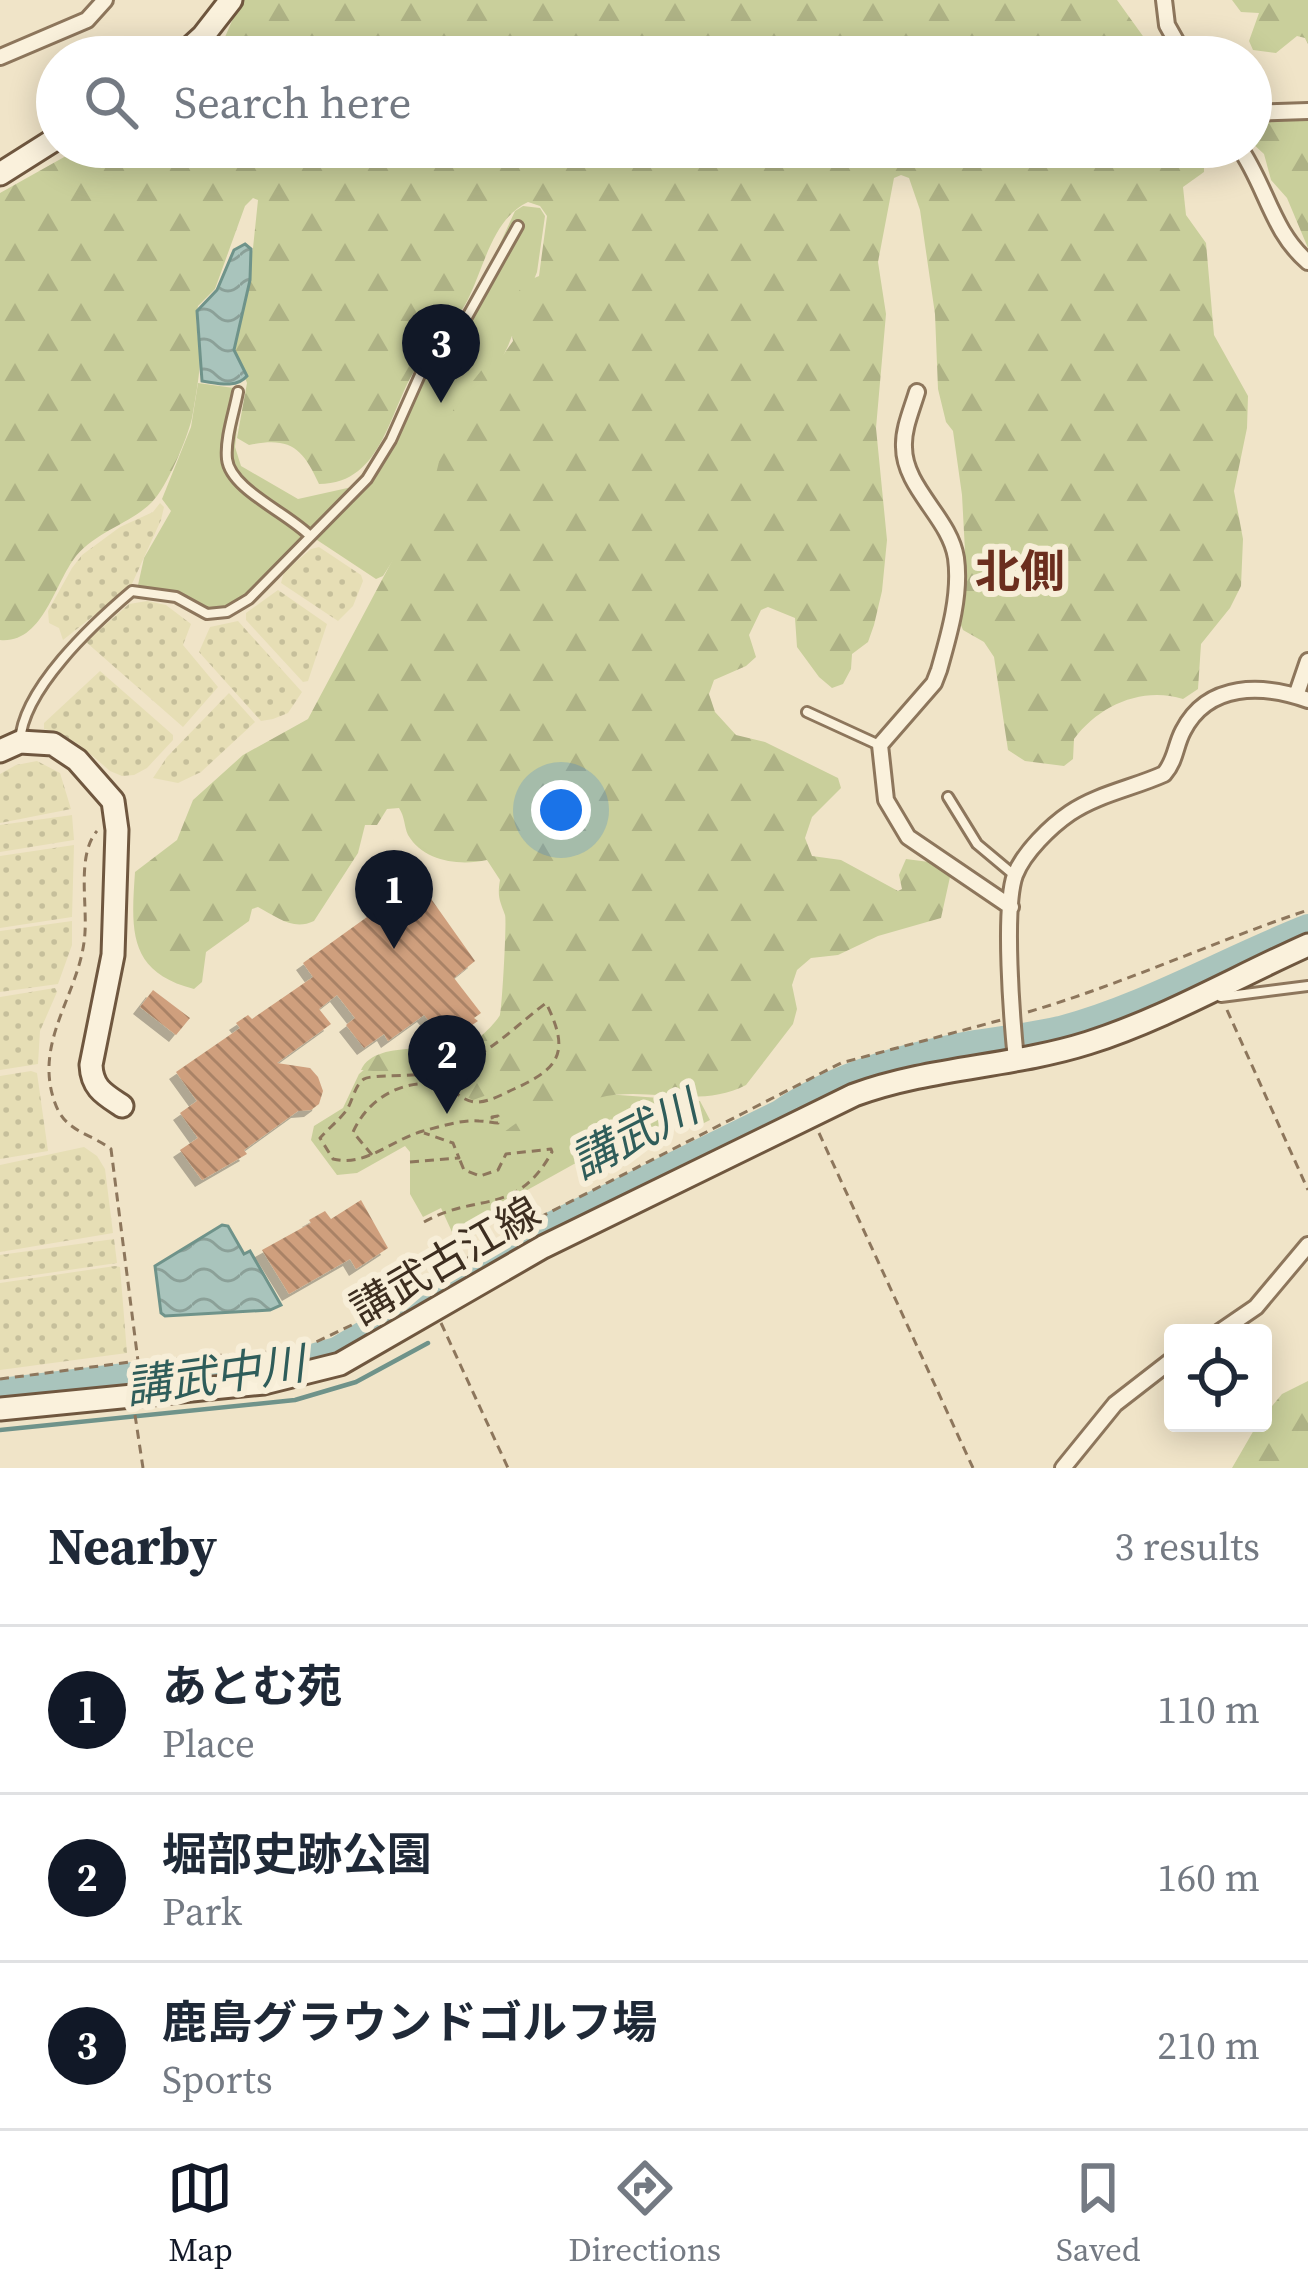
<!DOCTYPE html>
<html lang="en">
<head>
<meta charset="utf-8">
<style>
  :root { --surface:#fff; --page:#f6f6f7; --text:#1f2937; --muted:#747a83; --line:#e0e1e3; --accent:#111827 }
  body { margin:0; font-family:"Source Serif 4","Noto Sans JP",serif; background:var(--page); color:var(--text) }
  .controls { position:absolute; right:36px; bottom:36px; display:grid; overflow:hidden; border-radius:12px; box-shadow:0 6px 30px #0003 }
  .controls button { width:108px; height:108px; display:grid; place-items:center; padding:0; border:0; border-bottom:3px solid var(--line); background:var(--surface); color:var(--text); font:60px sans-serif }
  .you { position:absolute; left:561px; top:810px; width:42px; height:42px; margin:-30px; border:9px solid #fff; border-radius:50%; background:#1a73e8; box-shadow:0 0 0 18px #1a73e833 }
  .badge { display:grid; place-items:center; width:78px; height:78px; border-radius:50%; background:var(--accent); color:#fff; font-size:39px; font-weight:700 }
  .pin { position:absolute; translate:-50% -99px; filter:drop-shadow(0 3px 6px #0008) }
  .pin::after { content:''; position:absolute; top:63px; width:42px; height:36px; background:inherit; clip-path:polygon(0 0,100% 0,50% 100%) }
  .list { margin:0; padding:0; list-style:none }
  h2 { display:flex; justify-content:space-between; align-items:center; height:156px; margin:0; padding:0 48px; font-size:51px }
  h2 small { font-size:39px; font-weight:400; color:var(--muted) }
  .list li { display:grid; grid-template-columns:78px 1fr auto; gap:36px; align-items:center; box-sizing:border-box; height:168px; padding:0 48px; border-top:3px solid var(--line) }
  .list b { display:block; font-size:45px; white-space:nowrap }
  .list p { margin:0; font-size:39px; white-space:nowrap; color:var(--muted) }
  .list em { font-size:39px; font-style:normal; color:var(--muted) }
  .icon { flex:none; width:66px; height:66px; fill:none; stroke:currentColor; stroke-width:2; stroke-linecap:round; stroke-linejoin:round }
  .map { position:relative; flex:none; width:1308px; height:1468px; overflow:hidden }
  .search { position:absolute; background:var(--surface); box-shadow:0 6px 30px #0003; left:36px; right:36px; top:36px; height:132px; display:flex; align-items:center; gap:30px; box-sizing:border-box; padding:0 42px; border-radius:66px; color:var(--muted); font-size:45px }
  .sheet { height:660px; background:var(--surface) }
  nav { display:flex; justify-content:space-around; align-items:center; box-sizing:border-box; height:168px; border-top:3px solid var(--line); background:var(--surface); font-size:33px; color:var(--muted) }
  nav a { display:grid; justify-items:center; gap:6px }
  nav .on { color:var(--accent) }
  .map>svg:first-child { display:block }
  .farmland { fill:url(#farmland-dots) }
  .green { fill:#c9cf9b }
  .forest { fill:url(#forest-firs) }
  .water { fill:url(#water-waves); stroke:#6f938a; stroke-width:3 }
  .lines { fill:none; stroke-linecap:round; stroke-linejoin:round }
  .stream { stroke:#6f938a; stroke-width:4.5 }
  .river { stroke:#a9c4bc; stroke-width:24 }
  .building { fill:url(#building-back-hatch); filter:url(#shadow) }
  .lane-casing { stroke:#8d765c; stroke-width:14 }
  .street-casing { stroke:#8d765c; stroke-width:20 }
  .secondary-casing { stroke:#6f573f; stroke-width:27 }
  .path { stroke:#8d765c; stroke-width:3; stroke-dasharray:9 6; stroke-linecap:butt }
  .lane { stroke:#faf1dc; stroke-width:8 }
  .street { stroke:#faf1dc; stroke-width:14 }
  .secondary { stroke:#faf1dc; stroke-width:21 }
  .labels { text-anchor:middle; stroke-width:12; stroke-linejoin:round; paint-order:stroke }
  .street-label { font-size:42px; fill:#3d2e20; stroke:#f7eed8 }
  .neighbourhood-label { font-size:45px; font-weight:bold; fill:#6b2e1e; stroke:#f7eed8 }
  .water-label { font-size:45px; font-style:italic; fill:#2f5d5a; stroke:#f7eed8 }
</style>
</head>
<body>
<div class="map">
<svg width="1308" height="1468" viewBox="0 0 1308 1468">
  <defs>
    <pattern id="farmland-dots" width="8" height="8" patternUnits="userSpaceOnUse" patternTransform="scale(3)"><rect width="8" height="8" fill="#e6deb5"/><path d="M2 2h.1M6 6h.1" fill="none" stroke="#c6bf9b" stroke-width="1.8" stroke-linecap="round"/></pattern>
    <pattern id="forest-firs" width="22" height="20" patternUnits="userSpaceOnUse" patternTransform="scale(3)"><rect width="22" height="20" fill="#c9cf9b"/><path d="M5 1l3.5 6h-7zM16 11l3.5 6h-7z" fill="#aeb285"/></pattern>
    <pattern id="water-waves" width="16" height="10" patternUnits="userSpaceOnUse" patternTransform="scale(3)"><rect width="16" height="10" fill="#a9c4bc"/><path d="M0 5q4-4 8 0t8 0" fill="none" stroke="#8ba098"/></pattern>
    <pattern id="building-back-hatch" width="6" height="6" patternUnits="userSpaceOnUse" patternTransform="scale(3)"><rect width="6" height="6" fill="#cf9f7d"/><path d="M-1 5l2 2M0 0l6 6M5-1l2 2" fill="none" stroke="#a98266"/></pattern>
    <filter id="shadow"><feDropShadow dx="-7" dy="7" stdDeviation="0" flood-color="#0004"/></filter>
  </defs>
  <rect width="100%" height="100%" fill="#f0e4c8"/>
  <!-- farmland -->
  <path class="farmland" d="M160,503L164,507L161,520L131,586L63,640L59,628L49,623L48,611L72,568L82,555L120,527L153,512Z
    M319,547L361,575L363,581L353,606L338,621L281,583L284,572L311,549Z
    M278,590L327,624L308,681L303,682L246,620V613Z
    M147,601L166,605L191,624L183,645L218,687L183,727L86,642L129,604Z
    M238,621L302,692L288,713L273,719L261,721L199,652L210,627Z
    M100,671L173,735V740L147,768L134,775L122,776L110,771L81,746L59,732L44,729V723Z
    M229,693L255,722L201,772L178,783L153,778L167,757Z
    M37,761L60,773L71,809L0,823V774L16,765Z
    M72,815L74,840L0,852V825Z
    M74,845L72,917L0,928V856Z
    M72,921V945L58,984L0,992V931Z
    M55,988L57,992L40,1031L38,1064L0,1070V997Z
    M31,1071L37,1073L48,1151L0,1159V1076Z
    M84,1147L97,1156L105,1169L113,1233L0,1252V1165Z
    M114,1239L117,1263L0,1280V1255Z
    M115,1266L120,1267L127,1353L0,1370V1283Z"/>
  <!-- green -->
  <path class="green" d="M523,206L540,208L545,216L537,272L508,346L436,493L383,576L376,579L314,538L247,598L220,611H200L173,592L138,585L144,558L171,511L162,499L191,427L198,383L241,389L235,447L241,466L298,499L352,487L384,445L424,363L479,290L515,211Z
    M438,1056L605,1094L700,1101L710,1120L700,1125L694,1116L574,1164L452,1232L441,1208L423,1217L410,1194V1152L405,1146L357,1173L337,1175L311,1140L314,1126L343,1108L359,1074L371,1064Z"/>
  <!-- forest -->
  <path class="forest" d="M241,0H1117L1158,57H206L225,37Z
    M1232,0H1308V44L1305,38L1297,36L1276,53L1253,50L1249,41L1259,13L1241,12Z
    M1308,112V248L1287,198L1271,180L1264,154L1251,142C1252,112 1284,114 1308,112Z
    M82,147H1204V172L1183,187L1186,215L1206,243L1214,335L1248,396L1247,428L1234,491L1243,539L1241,586L1230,608L1201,644L1198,689L1183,699C1143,686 1099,705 1074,739L1073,759L1064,766L1025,761L1008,750L994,657L984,642L963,630L955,611L965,551L962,495L953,431L946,422L938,389L935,314L920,210L909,178L901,175L894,178L878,262L886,314L876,428L887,540L882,591L874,625L868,642L852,654L851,669L843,684L832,688L819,677L797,647L795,618L768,607L761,610L749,635L756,657L746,666L714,680L709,694L715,712L736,735L765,742L838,778L841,788L812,817L805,838L812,856L841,860L898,891L902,889L899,875L906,859L937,863L950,877L941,918L878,936L838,955L811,958L797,970L792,985L797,1009L793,1024L746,1085C698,1110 647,1085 598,1098C567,1106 538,1142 504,1132L522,1119C525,1104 538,1097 535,1082L529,1080L473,1100L453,1090L444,1077L361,1070C378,1035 448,1059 481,1036C486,1032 496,1022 500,1015C502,1010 507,920 505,915C500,901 497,897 500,880L487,860C460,866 424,862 408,835C404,826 405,817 399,808L387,809L377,825H365L358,853L314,921C293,931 277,917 258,907L252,909L249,921L206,952L202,982L194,989C128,972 131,931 135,872L177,840L193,800L243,755L308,719L434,482L450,417L458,400L484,367L501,358L513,341L507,309L525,282L539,276L547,216L540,206L528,202C494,218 485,263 470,295C458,322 436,339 420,362C389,405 385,484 319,484C303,449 291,436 249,445L237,438L247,383L235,349V316L253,248L258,200L253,198L245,206L215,289L198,306C194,326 200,343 200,362C199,379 195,401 192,418C187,439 167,487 152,502C130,524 97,531 76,556C54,584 43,644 0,640V193Z
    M1308,1381V1468H1232L1258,1423H1263V1417L1282,1394Z"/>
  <!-- water -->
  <path class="water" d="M245,244L251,249L250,280L234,350L247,376C236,389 217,383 202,381L197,311L217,290L234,250Z
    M222,1225L228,1226L244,1254L250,1251L281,1305L270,1310L165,1316L161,1313L155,1266Z"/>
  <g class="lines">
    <!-- stream -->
    <path class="stream" d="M0,1430L295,1400L356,1382L428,1343"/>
    <!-- river -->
    <path class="river" d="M0,1390L133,1374L234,1371L280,1365L336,1349L522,1238L779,1112C833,1074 904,1055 969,1043C999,1038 1031,1035 1060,1028C1146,1005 1226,958 1308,926"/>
  </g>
  <!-- building -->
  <path class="building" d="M405,862L475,961L454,978L481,1013L474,1018L478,1021L453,1038L445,1039L424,1015L388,1041L384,1034L364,1048L346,1025L355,1018L337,995L319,1009L331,1024L277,1063L310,1068L318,1077L323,1091L319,1104L311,1110L298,1111L244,1150L247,1154L202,1180L180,1150L198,1138L180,1113L197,1101L176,1072L240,1028L236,1023L248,1015L252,1019L313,977L303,963L381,907L364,879L373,872L378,880Z
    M153,990L190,1018L176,1035L140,1007Z
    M361,1200L388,1248L356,1269L350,1259L289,1294L262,1250L311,1223L309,1220L325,1211L331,1219Z"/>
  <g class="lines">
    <!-- lane casing -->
    <g class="lane-casing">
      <path id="lane" d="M238,392C234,413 225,438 227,459C230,489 288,513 310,536
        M807,712L879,745
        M20,742C22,690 93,624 132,591L176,597L207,614L227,612L249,599L367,479L391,440L420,375L467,317L518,226
        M948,797L977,844L1014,875
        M1221,997L1308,986"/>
    </g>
    <!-- street casing -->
    <g class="street-casing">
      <path id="street" d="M1164,0L1167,25L1185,57
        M0,57L87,20L105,0
        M1251,113L1308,111
        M1239,147C1266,185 1272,232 1308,262
        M917,392C912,409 903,429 904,447C904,488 950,518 956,558C961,595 949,635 939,670L934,683L880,745L886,800L908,837L1011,907
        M1296,696L1308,661
        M1016,1060C1012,1020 1003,909 1015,875C1024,852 1051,826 1070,813C1098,794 1133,788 1164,774C1176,760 1175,746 1183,731C1208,682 1263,684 1308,700
        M1218,1333L1256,1307L1308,1245
        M1063,1468L1115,1404L1173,1359"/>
    </g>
    <!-- secondary casing -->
    <g class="secondary-casing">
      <path id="secondary" d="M180,57L203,36L231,0
        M0,174L57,138
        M0,751L20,742L53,744L77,760L113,801L117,830L113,955L91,1065C92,1088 104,1094 122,1106
        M0,1409L264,1383L340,1364L543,1247L854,1095C930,1067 1012,1067 1088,1043C1164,1019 1236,977 1308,945"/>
    </g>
    <!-- path -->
    <path class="path" d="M1227,1010L1308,1190
      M1028,1012C1123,984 1213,942 1308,910
      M819,1133L973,1468
      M372,1155L353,1132C368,1099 400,1080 437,1084C453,1085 460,1103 479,1102C491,1101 503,1094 514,1089C561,1068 570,1051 546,1003C508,1032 488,1057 438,1072C421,1077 371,1074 364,1079C354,1086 353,1101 346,1111C338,1121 328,1129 320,1138L333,1159C366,1167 391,1140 423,1131C439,1127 463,1119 479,1121C486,1121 492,1123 498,1123V1116L492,1117L493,1123
      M410,1162L459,1158L453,1143L424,1133
      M424,1222C477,1192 516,1217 552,1152L551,1149L506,1154L498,1170L480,1176L464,1170L459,1158
      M441,1323L508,1468
      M138,1361L272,1352L316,1342L356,1323L521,1227L841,1063L1001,1020
      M0,1379L138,1361L111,1149C90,1133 65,1132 55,1103C32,1040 82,992 85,932C87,902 77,854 97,831
      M135,1415L143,1468"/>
    <!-- lane -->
    <use href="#lane" class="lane"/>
    <!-- street -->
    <use href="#street" class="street"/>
    <!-- secondary -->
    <use href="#secondary" class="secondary"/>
  </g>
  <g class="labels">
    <!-- street labels -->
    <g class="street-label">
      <text transform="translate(445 1260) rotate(-30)" y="15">講武古江線</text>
    </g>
    <!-- neighbourhood labels -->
    <g class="neighbourhood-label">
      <text x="1020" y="587">北側</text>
    </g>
    <!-- water labels -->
    <g class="water-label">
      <text transform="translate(634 1134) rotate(-27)" y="16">講武川</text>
      <text transform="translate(215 1375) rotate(-8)" y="16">講武中川</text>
    </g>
  </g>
</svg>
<div class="controls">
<button><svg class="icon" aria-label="locate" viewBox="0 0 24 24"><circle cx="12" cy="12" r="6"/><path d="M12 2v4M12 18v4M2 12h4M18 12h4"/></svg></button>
</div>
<div class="you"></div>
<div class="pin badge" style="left:394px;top:949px">1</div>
<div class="pin badge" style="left:447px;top:1114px">2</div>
<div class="pin badge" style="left:441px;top:403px">3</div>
<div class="search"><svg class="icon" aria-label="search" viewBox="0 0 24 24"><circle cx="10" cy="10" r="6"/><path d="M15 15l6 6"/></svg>Search here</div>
</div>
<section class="sheet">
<h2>Nearby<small>3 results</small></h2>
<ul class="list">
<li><span class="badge">1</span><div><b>あとむ苑</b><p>Place</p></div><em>110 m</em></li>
<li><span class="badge">2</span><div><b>堀部史跡公園</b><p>Park</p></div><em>160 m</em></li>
<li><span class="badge">3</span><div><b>鹿島グラウンドゴルフ場</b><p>Sports</p></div><em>210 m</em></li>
</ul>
</section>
<nav>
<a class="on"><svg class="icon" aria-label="map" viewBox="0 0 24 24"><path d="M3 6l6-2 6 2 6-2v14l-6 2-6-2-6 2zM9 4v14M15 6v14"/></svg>Map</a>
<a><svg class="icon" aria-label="directions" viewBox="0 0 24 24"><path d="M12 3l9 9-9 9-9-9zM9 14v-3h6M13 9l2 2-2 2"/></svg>Directions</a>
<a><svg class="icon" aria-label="saved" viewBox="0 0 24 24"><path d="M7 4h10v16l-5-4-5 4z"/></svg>Saved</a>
</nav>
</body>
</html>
